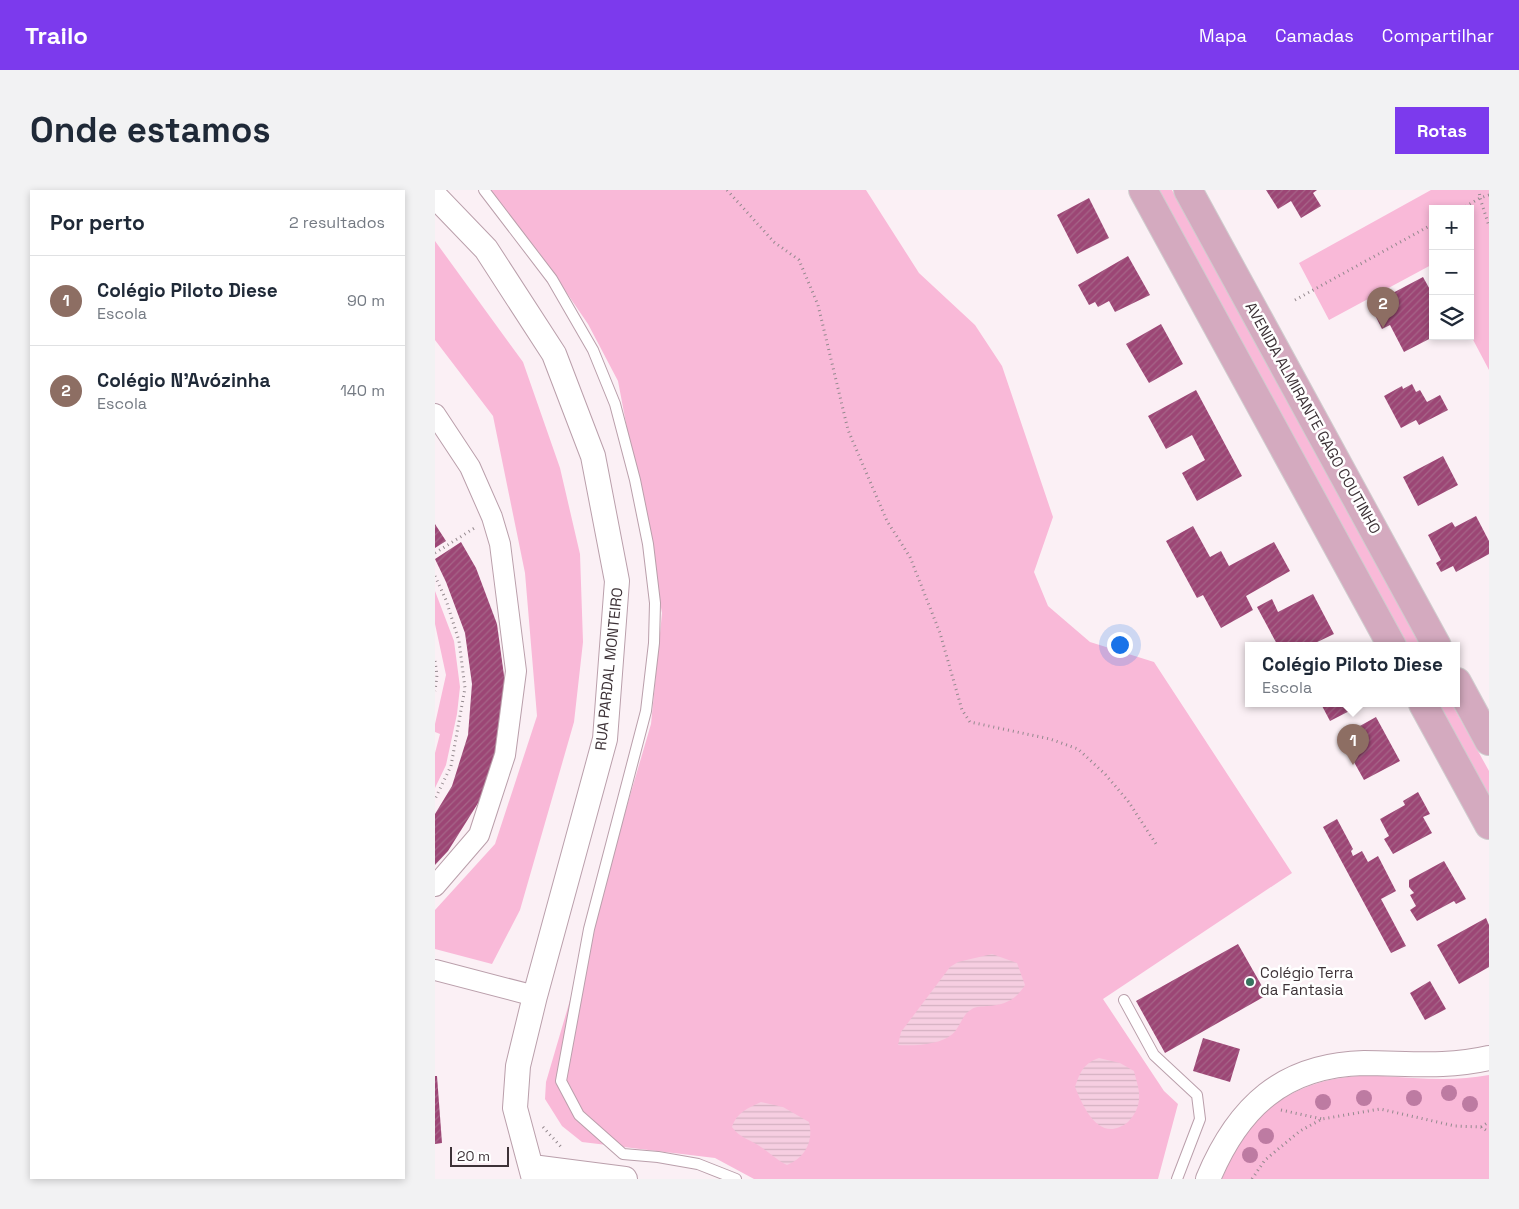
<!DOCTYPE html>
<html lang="pt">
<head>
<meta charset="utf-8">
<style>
  :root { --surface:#fff; --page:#f2f2f3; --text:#1f2937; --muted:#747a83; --line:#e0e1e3; --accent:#7c3aed }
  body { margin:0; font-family:"Space Grotesk",sans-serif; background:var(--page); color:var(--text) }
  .controls { position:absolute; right:15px; top:15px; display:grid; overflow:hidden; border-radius:0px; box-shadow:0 2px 8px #0003 }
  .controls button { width:45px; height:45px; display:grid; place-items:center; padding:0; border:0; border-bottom:1px solid var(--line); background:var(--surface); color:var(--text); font:25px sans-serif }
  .scale { position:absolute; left:15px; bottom:12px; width:59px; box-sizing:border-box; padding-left:5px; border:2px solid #3d3237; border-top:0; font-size:14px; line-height:18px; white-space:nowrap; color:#3d3237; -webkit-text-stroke:4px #fff; paint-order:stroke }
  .you { position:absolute; left:684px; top:454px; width:18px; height:18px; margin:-12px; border:4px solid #fff; border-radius:50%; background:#1a73e8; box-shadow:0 0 0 8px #1a73e833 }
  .badge { display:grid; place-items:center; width:32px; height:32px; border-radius:50%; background:var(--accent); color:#fff; font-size:16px; font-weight:700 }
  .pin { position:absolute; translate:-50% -41px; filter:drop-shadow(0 1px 2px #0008) }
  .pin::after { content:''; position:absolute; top:26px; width:18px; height:15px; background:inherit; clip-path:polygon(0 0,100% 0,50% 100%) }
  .popup { position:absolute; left:810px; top:452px; width:215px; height:65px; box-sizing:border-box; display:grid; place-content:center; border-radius:0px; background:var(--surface); filter:drop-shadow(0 1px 4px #0005); font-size:16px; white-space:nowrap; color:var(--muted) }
  .popup b { font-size:19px; color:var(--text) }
  .popup::after { content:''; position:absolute; left:50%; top:100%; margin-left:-10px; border:10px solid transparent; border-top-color:var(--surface) }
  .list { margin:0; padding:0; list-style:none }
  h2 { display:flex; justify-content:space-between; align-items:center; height:65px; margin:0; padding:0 20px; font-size:21px }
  h2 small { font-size:16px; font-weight:400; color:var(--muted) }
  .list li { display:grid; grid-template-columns:32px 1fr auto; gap:15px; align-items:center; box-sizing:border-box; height:90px; padding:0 20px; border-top:1px solid var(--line) }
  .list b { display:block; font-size:19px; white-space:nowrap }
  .list p { margin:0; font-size:16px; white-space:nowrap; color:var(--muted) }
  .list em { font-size:16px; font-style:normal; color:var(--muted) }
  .icon { flex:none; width:28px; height:28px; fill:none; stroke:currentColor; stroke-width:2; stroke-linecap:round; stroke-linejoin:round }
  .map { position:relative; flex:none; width:1054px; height:989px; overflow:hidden; border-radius:0px }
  header { display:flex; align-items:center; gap:30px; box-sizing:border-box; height:70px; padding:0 25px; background:var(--accent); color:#fff }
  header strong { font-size:24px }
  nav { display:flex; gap:28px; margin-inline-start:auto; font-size:18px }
  .intro { display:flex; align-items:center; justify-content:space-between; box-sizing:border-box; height:120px; padding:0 30px }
  h1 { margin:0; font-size:35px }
  .button { padding:12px 22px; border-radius:0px; background:var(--accent); color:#fff; font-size:18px; font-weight:700 }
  main { display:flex; gap:30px; padding:0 30px }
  aside { flex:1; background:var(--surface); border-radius:0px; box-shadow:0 2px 8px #0003 }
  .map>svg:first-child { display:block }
  .green { fill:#f9b9d8 }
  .water { fill:url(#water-rules) }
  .building { fill:url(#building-hatch) }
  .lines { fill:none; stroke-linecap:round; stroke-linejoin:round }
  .service-casing { stroke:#ba9fab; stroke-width:12 }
  .minor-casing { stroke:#ba9fab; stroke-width:22 }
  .tertiary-casing { stroke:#ba9fab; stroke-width:26 }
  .primary-casing { stroke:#d0cecf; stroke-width:30 }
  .path { stroke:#94898e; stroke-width:3; stroke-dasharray:1 4; stroke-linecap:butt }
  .service { stroke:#fff; stroke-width:10 }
  .minor { stroke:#fff; stroke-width:20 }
  .tertiary { stroke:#fff; stroke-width:24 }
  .primary { stroke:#d4aabf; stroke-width:28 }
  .tree { fill:#bd7ba2 }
  .poi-dot { fill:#37745f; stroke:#fff; stroke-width:2 }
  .labels { text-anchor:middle; stroke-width:5; stroke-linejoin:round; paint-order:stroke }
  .street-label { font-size:15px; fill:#3d3237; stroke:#fff }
  .poi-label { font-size:15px; fill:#3d3237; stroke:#fff; text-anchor:start }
</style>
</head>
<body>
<header>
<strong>Trailo</strong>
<nav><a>Mapa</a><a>Camadas</a><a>Compartilhar</a></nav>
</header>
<div class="intro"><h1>Onde estamos</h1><a class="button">Rotas</a></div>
<main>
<aside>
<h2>Por perto<small>2 resultados</small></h2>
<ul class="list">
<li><span class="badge" style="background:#8d6e63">1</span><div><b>Colégio Piloto Diese</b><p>Escola</p></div><em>90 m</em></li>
<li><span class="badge" style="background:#8d6e63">2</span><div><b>Colégio N'Avózinha</b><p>Escola</p></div><em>140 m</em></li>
</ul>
</aside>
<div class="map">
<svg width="1054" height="989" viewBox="0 0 1054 989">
  <defs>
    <pattern id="water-rules" width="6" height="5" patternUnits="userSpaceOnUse" patternTransform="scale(1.25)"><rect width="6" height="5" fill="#f6cee1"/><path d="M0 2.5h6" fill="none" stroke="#d4b1c2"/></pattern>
    <pattern id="building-hatch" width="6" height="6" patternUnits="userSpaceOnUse" patternTransform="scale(1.25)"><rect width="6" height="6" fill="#9c4675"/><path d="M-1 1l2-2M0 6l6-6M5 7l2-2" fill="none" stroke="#a66588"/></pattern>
  </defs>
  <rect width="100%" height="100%" fill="#fbf0f5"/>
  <!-- green -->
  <path class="green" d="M47,0H431L484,83L540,135L567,176L618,327L599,382L613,416L655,452L719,472L857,683L668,809L729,901L743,914L723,989H319L280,968L147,952L127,936L110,909L111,892L216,534L227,423L183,191L153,134L103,61Z
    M724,0H737L986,456H973Z
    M996,0H1054V180L1035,144V19H998V74L894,130L864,73Z
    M0,51L88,172L125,278L145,364L148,452L139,532L85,720L57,774L0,759V720L60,654L102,526L90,383L58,226L0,150Z
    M0,401L19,451L25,497L22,524L11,575L0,598V563L5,544L0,542V534L11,485L0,434Z
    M1004,514H1017L1054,581V606Z
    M1054,885V989H787C794,973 800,955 811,941C846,899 894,883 947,886C983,888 1018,892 1054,885Z"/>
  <!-- water -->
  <path class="water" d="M557,764L582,773L590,795C581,810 569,815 552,816C547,817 541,816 537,819C528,824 527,832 521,840C511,855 480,856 463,855L466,842L515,777L523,772Z
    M664,868L685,873L699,881C701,890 705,900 704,908C704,917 699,926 693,932C665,954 649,919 640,897C645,882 649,873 664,868Z
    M326,912L348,917L374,932C379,951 370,968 352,975C342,970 335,963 326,957C314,949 305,948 297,937C301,923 313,918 326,912Z"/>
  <!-- building -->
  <path class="building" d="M831,0H882L878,3L886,16L866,28L856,11L843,19Z
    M654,8L674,48L642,64L622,25Z
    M693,66L715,105L680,122L674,111L663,117L660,112L654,115L643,95Z
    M988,87L998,105V147L969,162L955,135L947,139L935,115Z
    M726,134L748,174L714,193L691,154Z
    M977,194L981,202L985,200L992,212L1005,205L1013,220L984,235L981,230L966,238L949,206L967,196L968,199Z
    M761,200L807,286L762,311L747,283L770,270L757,245L731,259L713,226Z
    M1008,266L1023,295L983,316L968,287Z
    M1041,326L1054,351V364L1021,382L1018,376L1006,382L1001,373L1006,370L993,345L1017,332L1020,337Z
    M0,334L11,351L0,358Z
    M758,336L775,367L786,361L794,376L839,352L855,381L811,406L818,420L786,438L768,405L762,408L731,351Z
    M26,352L41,378L62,434L70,493L64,554L45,610L13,661L0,675V624L17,596L33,545L37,494L30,443L11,392L0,369Z
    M878,404L899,444L874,456H843L822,417L837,409L843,422Z
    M886,514H928L895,531Z
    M941,527L965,571L929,590L905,547Z
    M983,602L995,624L988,627L997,643L958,664L949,649L954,646L945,629L970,615L968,611Z
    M902,629L918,659L916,661L918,666L927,661L933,672L943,666L961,701L946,709L971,756L956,763L888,637Z
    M1009,671L1031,709L1021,714L1019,711L982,731L975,720L981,716L975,705L979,703L974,697V690Z
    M1051,728L1054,735V777L1024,794L1002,755Z
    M803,754L832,805L730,863L701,811Z
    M995,791L1011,819L990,830L975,803Z
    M768,848L805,859L795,892L758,881Z
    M0,886H2L7,953L0,954Z"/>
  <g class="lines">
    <!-- service casing -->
    <g class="service-casing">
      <path id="service" d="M49,0L117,89L158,160L180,214L200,290L213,354L220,413L219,453L211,521L154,739L126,891L144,925L188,964L223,967L263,974L301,989
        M689,810L719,865L762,905L765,929L742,989"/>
    </g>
    <!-- minor casing -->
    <g class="minor-casing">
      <path id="minor" d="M0,224L35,277L57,327L65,354L81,481L70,565L44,645L0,696
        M0,780L100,806"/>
    </g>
    <!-- tertiary casing -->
    <g class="tertiary-casing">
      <path id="tertiary" d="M0,6L51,59L119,164L158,266L182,391L170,549L100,806L83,876L80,918L99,989
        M97,977L190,989
        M773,989C803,917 848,875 929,873C972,873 1012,878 1054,868"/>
    </g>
    <!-- primary casing -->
    <g class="primary-casing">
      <path id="primary" d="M708,0L957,456
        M753,0L1002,456
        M1022,492L1054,551
        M988,514L1054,635"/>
    </g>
    <!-- path -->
    <path class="path" d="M292,0L339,52L364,70L383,115L413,240L452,331L475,367L505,443L527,520L535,532L615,549L643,559L670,584L693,611L723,657
      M1054,5L1045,8L1054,36
      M1026,19L1045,8L1044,0
      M860,110L998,34
      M0,363L41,337
      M0,386L11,410L24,451L30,498L16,576L0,609
      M0,471L2,485L0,501
      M846,920L887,929
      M108,937L127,958
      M1046,937L1054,932
      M817,989L830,970L865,941L887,929L945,919L1020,936L1046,937L1054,942"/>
    <!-- service -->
    <use href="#service" class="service"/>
    <!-- minor -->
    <use href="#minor" class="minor"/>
    <!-- tertiary -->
    <use href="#tertiary" class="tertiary"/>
    <!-- primary -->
    <use href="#primary" class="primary"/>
  </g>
  <!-- trees -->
  <g class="tree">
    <circle cx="1014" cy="903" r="8"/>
    <circle cx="929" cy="908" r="8"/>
    <circle cx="979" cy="908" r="8"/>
    <circle cx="888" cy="912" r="8"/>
    <circle cx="1035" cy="914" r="8"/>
    <circle cx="831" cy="946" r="8"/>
    <circle cx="815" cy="965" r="8"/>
  </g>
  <!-- markers -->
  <circle class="poi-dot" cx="815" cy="792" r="5"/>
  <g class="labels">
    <!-- street labels -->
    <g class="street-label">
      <text transform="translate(878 228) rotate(61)" y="5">AVENIDA ALMIRANTE GAGO COUTINHO</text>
      <text transform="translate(174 479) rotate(-84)" y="5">RUA PARDAL MONTEIRO</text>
    </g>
    <!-- poi labels -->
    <g class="poi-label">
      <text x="825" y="788">Colégio Terra<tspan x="825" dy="17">da Fantasia</tspan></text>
    </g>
  </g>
</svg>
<div class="controls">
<button>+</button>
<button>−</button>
<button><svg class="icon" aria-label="layers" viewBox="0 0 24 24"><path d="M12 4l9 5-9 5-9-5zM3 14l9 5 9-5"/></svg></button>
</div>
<div class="scale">20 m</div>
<div class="you"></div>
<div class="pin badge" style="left:918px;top:575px;background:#8d6e63">1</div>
<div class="popup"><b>Colégio Piloto Diese</b>Escola</div>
<div class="pin badge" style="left:948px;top:138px;background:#8d6e63">2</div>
</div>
</main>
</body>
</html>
